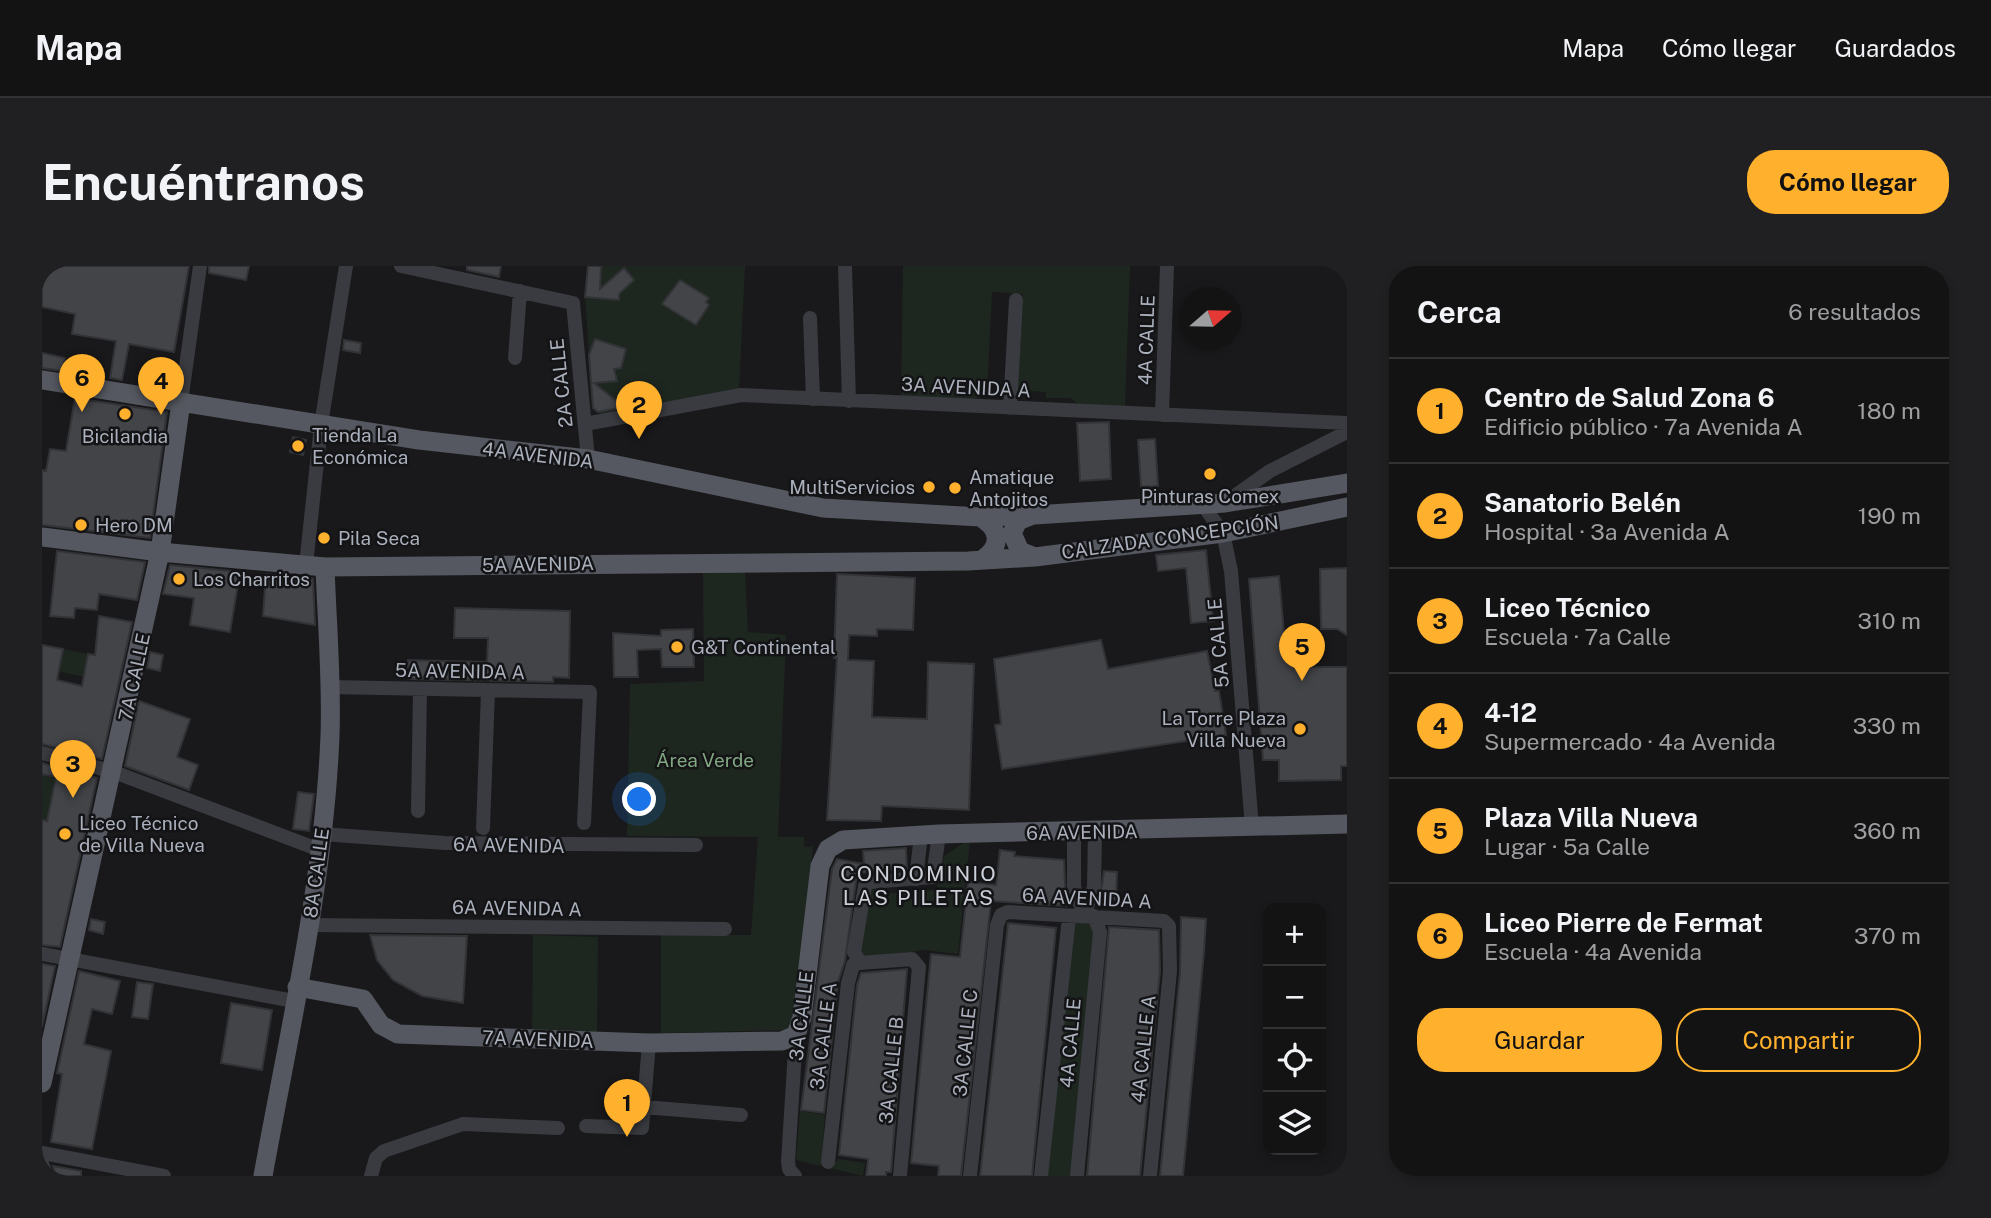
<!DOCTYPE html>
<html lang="es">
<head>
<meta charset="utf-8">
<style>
  :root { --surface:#131314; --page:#202022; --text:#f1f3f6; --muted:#9d9ea0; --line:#323234; --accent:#ffb02d }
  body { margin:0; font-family:"Public Sans",sans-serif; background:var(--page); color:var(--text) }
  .controls { position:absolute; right:21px; bottom:21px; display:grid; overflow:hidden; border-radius:14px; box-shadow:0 4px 10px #0003 }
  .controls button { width:63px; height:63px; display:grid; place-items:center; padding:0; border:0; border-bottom:2px solid var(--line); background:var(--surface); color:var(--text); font:35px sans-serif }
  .compass { position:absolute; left:1137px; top:21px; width:63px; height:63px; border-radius:50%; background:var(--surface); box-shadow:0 4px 10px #0003; rotate:70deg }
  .you { position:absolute; left:598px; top:534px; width:24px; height:24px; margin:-18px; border:5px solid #fff; border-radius:50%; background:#1a73e8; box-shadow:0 0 0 10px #1a73e833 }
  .badge { display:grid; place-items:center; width:46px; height:46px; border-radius:50%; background:var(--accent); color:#111; font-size:23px; font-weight:700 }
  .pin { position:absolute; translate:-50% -58px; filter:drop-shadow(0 2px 4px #0008) }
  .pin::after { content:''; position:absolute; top:37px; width:24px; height:21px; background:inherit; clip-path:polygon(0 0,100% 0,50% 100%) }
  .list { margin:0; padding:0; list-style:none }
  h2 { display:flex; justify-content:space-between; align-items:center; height:91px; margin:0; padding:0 28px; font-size:30px }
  h2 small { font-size:23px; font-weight:400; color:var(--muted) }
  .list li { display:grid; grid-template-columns:46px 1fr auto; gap:21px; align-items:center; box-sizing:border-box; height:105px; padding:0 28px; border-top:2px solid var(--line) }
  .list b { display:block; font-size:26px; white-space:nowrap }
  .list p { margin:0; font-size:23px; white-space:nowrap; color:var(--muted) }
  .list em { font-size:23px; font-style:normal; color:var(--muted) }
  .actions { display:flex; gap:14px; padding:21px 28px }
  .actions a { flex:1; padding:16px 0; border:2px solid var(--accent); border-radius:28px; text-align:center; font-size:24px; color:var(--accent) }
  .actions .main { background:var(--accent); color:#111 }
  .icon { flex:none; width:38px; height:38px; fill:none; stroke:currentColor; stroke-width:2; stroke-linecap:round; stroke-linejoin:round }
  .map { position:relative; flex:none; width:1305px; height:910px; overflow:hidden; border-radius:28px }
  header { display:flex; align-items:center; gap:42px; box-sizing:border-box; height:98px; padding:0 35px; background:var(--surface); border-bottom:2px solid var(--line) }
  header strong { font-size:33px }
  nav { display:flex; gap:38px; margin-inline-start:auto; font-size:24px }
  .intro { display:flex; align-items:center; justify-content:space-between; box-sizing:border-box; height:168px; padding:0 42px }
  h1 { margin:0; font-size:49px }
  .button { padding:18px 32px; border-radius:28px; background:var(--accent); color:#111; font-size:24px; font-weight:700 }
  main { display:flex; gap:42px; padding:0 42px }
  aside { flex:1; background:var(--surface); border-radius:28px; box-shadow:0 4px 10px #0003 }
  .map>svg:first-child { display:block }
  .green { fill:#1e271f }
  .building { fill:#434448; stroke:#323337; stroke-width:2 }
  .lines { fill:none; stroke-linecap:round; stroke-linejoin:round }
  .minor { stroke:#393b40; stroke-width:14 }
  .major { stroke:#555860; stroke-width:19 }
  .poi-dot { fill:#ffb02d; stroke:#141416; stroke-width:2.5 }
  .labels { text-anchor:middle; stroke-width:5; stroke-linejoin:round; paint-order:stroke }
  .street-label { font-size:19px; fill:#aab0bc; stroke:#141416 }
  .poi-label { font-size:19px; fill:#aab0bc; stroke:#141416; text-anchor:start }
  .park-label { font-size:19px; fill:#80a881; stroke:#141416 }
  .neighbourhood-label { font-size:21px; letter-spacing:2px; fill:#cbcfd7; stroke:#141416 }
</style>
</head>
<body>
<header>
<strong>Mapa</strong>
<nav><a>Mapa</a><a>Cómo llegar</a><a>Guardados</a></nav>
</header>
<div class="intro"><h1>Encuéntranos</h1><a class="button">Cómo llegar</a></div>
<main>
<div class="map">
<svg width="1305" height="910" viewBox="0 0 1305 910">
  <rect width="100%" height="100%" fill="#19191b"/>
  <!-- green -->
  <path class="green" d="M546,0H703L697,124L560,149L551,142L543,31Z
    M861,0H1088L1083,140L1038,139L1028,132H1004V126L976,124L981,28L950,26L945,128L929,134L859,132Z
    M661,305H703L706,366L744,369L736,571H762V581L771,580L752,753L745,763L740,764L619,767V669H709L716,571L585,570L588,418L662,415Z
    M21,383L46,388L42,411L16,405Z
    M0,508L14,511L5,555L0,554Z
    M928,573L916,688L883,684L822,691L818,684L825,629L830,623L842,620L837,628L894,624L897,615H902L899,603L902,590Z
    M1034,656L1052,659L1031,910H1004L1030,662Z
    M491,669L556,671L555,766L490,765Z
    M758,845L783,849L779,900L754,894Z
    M796,893L823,897L821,910L788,902Z"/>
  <!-- building -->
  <path class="building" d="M0,0H147L132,86L87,78L80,114L68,112L74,75L30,68L33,48L0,41Z
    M167,0H207L204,14L167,7Z
    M425,0H459L457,11L425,4Z
    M546,0H559L558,23L582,2L592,14L577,28V34L543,31Z
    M638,14L667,32L664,36L667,39L654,59L620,38Z
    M553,73L584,83L579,102L572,103L575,115L552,117L582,141L556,146L551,142L547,89Z
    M302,74L319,77L318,87L301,84Z
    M0,87L23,92L21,105L0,102Z
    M33,132L125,146L108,272L0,259V204L4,205L8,183L24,185Z
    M1067,156L1069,213L1038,215L1035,157Z
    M251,171L264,174L261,189L248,186Z
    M1113,173L1116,220L1099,221L1096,174Z
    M1164,284L1171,355L1149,357L1144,302L1116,305L1114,289Z
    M15,285L103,296L95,334L57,328L55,344L33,342L32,352L8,350Z
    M128,299L198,306L188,366L148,359L152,332L121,328Z
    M1305,302V369L1295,363H1279L1278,303Z
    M224,308L271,313L273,359L221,350Z
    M795,308L873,312L871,364L835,363V370L807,369L806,394L832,395L830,451L885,453L886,396L932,398L927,544L840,540L839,555L785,554L795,392H792Z
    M1237,310L1244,390H1257L1256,401H1305V500H1299V514L1237,515V494H1221L1207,313Z
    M413,342L528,345L527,412L511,411V416L366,413V394L445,396L446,372H412Z
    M57,350L90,356L60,493L0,478V379L21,383L15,414L40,420L46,388L53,389Z
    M651,363L652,401H620L619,383L595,384L596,411H572L571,367L619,370V364Z
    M1059,374L1066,403L1165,385L1173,425H1177L1184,469L960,503L953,459L959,458L952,393Z
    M108,386L121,389L118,405L105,402Z
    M97,435L148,453L135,491L156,499L147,524L83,500Z
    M0,497L55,512L18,681L0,679V554L5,555L14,511L0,508Z
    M256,526L272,528L267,565L251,563Z
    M864,582L865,603L815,607L803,695L796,716L782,847L759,844L790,603L795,593L822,598L821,585Z
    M958,584L973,586L972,590L1022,594L1024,640L949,635L919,910H896L897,900L869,897L889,688L918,691L926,616L954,619Z
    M1062,605L1075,606L1074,634L1058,633Z
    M1139,651L1164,653L1162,686L1141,910H1118L1138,706Z
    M49,653L63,656L61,668L47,664Z
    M966,657L1014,662L990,910H938Z
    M1067,661L1117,664L1118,705L1098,910H1045Z
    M328,669L425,670L421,737L380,730L351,714L335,694Z
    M0,698L13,700L0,761Z
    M865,703L849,906H844V910H824L826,893L797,889L815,719L819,707Z
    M37,705L78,715L70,748L50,743L42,778L69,785L50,883L9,876L20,808L15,807Z
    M95,716L111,718L106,753L90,751Z
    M189,737L230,744L220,804L179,797Z
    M11,900L39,905V910H14Z"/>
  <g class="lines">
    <!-- minor -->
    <path class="minor" d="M359,0L531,37L546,193
      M803,0L807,135
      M768,52L771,133
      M473,92L478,25
      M139,136L158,0
      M968,142L974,34
      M1120,149L1125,0
      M543,158L699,129L1305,157
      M1187,234L1228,205L1305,166
      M1160,238L1181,267L1189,305L1210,561
      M264,299L279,159L304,0
      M288,421L548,426L542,557
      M0,487L72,506L278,584
      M376,545L378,424
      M441,562L446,425
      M1032,567V621L1042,649
      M280,568L403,577L654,579
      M874,613L879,569
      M1042,649L1052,621L1053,567
      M267,659L683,663
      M0,688L252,735
      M818,697L870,693L877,701L858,910
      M818,697L812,686L823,620L828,616L891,611L897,568
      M602,841L699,849
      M544,860L600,862L607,777
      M0,887L122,910
      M786,896L806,717L811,699L818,697
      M0,898L5,910
      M329,910L334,892L342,885L421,858L516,862
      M753,910L747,903L746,895L754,769
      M928,910L955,659L959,649L966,646L1122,655L1127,660L1128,705L1108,910
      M999,910L1027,651
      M1035,910L1058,666L1052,650"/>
    <!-- major -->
    <path class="major" d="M0,114L377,174L546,193L781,242L938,251L992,249L1183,237L1305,217
      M991,249L976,255L970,267L978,285L993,291
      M938,251C957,262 961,279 941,293
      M0,271L118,286L283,301L926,295L993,291L1181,267L1305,241
      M255,721L321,733L339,759L356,768L607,777L740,775L754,769L760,751L778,600L786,583L801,574L897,568L1305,558
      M0,817L118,286L139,136
      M221,910C247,765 282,618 288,470C290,414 285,357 283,301"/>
  </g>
  <!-- markers -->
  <g class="poi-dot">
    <circle cx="83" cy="148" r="7"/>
    <circle cx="256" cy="180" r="7"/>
    <circle cx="1168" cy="208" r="7"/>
    <circle cx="887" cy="221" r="7"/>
    <circle cx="913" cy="222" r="7"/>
    <circle cx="39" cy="259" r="7"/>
    <circle cx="282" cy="272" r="7"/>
    <circle cx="137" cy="313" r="7"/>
    <circle cx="635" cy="381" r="7"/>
    <circle cx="1258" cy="463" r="7"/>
    <circle cx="23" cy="568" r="7"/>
  </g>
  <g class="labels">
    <!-- street labels -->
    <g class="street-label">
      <text transform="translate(1104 74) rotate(-88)" y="7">4A CALLE</text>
      <text transform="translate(519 117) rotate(-96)" y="7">2A CALLE</text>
      <text transform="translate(924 121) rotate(3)" y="7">3A AVENIDA A</text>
      <text transform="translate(496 189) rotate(7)" y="7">4A AVENIDA</text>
      <text transform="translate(1128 271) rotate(-8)" y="7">CALZADA CONCEPCIÓN</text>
      <text transform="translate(496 298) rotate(-1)" y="7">5A AVENIDA</text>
      <text transform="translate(1176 377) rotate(-95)" y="7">5A CALLE</text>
      <text transform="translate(418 405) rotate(1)" y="7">5A AVENIDA A</text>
      <text transform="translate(92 411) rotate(-78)" y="7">7A CALLE</text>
      <text transform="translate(1040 566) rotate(-1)" y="7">6A AVENIDA</text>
      <text transform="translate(467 579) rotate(1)" y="7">6A AVENIDA</text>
      <text transform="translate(274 607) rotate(-82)" y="7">8A CALLE</text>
      <text transform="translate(1045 632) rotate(3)" y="7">6A AVENIDA A</text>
      <text transform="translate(475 642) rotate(1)" y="7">6A AVENIDA A</text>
      <text transform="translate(759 750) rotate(-83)" y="7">3A CALLE</text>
      <text transform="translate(781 770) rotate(-83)" y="7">3A CALLE A</text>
      <text transform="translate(496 773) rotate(2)" y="7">7A AVENIDA</text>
      <text transform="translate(923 777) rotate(-84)" y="7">3A CALLE C</text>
      <text transform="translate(1028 777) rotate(-85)" y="7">4A CALLE</text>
      <text transform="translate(1101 783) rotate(-84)" y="7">4A CALLE A</text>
      <text transform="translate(849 804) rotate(-84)" y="7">3A CALLE B</text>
    </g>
    <!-- poi labels -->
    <g class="poi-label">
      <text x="270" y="176">Tienda La<tspan x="270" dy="22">Económica</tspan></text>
      <text x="83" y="177" text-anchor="middle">Bicilandia</text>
      <text x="927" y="218">Amatique<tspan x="927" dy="22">Antojitos</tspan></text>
      <text x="873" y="228" text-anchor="end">MultiServicios</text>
      <text x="1168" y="237" text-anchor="middle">Pinturas Comex</text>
      <text x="53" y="266">Hero DM</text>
      <text x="296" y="279">Pila Seca</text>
      <text x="151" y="320">Los Charritos</text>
      <text x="649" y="388">G&amp;T Continental</text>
      <text x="1244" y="459" text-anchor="end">La Torre Plaza<tspan x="1244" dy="22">Villa Nueva</tspan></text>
      <text x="37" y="564">Liceo Técnico<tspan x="37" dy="22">de Villa Nueva</tspan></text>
    </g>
    <!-- park labels -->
    <g class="park-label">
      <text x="663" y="501">Área Verde</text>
    </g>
    <!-- neighbourhood labels -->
    <g class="neighbourhood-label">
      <text x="877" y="615">CONDOMINIO<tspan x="877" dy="24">LAS PILETAS</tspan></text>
    </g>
  </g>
</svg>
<div class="controls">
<button>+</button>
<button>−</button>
<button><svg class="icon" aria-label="locate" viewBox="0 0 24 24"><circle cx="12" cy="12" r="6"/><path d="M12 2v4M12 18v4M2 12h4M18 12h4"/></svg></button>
<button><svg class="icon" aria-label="layers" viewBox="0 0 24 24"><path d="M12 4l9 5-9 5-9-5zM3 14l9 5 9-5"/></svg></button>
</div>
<svg class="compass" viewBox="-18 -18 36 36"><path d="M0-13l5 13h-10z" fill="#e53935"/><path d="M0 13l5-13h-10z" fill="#9d9ea0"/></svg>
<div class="you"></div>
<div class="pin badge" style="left:585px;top:871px">1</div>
<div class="pin badge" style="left:597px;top:173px">2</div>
<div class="pin badge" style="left:31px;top:532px">3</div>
<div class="pin badge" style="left:119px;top:149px">4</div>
<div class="pin badge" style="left:1260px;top:415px">5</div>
<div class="pin badge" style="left:40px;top:146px">6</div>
</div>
<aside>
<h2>Cerca<small>6 resultados</small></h2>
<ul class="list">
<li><span class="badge">1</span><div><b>Centro de Salud Zona 6</b><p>Edificio público · 7a Avenida A</p></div><em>180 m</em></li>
<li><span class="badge">2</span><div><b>Sanatorio Belén</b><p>Hospital · 3a Avenida A</p></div><em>190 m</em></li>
<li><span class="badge">3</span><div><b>Liceo Técnico</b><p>Escuela · 7a Calle</p></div><em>310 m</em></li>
<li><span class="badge">4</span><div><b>4-12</b><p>Supermercado · 4a Avenida</p></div><em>330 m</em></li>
<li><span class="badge">5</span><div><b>Plaza Villa Nueva</b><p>Lugar · 5a Calle</p></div><em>360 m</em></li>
<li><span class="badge">6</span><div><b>Liceo Pierre de Fermat</b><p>Escuela · 4a Avenida</p></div><em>370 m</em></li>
</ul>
<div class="actions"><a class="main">Guardar</a><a>Compartir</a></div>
</aside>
</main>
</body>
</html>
